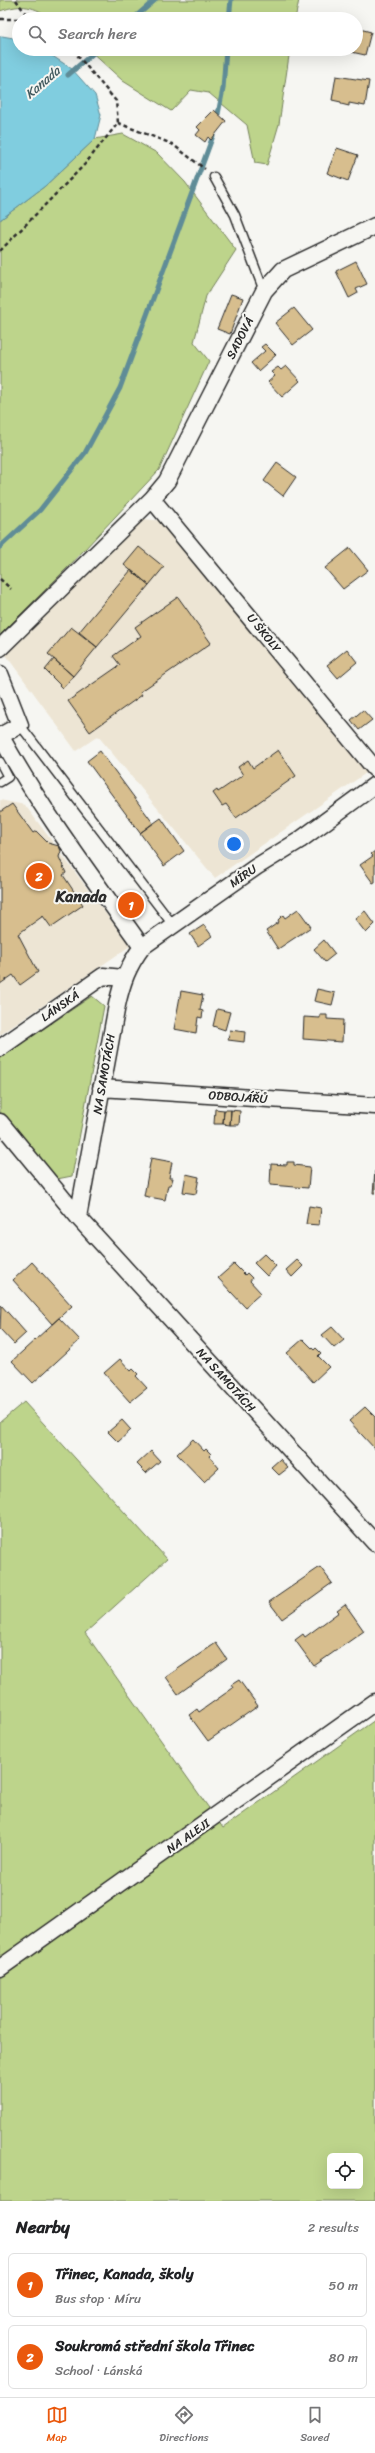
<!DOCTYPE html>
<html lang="en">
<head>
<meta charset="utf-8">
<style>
  :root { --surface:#fff; --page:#f6f6f6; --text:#202124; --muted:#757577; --line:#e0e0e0; --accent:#ea580c }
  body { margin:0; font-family:Sriracha,sans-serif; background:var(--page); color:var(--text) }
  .controls { position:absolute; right:12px; bottom:12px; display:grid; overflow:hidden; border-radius:6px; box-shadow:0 4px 16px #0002 }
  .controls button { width:36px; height:36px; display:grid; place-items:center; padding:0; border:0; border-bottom:1px solid var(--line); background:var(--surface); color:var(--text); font:20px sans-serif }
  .you { position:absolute; left:234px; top:844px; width:14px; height:14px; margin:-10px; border:3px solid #fff; border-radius:50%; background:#1a73e8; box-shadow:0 0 0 6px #1a73e833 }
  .badge { display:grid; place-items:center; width:26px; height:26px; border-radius:50%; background:var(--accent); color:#fff; font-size:13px; font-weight:700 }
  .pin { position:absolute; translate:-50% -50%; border:2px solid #fff; box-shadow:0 1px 4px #0006 }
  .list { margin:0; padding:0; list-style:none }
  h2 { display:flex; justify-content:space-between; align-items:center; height:52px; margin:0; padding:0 16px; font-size:17px }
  h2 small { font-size:13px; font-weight:400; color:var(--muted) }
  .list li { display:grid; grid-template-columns:26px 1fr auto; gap:12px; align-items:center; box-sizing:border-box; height:64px; margin:0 8px 8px; padding:0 8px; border:1px solid var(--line); border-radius:6px }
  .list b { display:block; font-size:15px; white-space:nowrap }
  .list p { margin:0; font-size:13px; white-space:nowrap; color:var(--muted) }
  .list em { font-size:13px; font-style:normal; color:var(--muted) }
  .icon { flex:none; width:22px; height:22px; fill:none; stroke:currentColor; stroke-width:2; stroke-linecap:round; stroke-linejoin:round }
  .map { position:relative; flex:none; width:375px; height:2201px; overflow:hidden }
  .search { position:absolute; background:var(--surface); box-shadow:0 4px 16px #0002; left:12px; right:12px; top:12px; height:44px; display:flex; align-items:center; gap:10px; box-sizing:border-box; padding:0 14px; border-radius:22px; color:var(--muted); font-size:15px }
  .sheet { height:196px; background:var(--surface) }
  nav { display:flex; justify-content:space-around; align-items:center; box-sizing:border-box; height:56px; border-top:1px solid var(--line); background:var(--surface); font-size:11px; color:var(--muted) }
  nav a { display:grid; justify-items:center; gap:2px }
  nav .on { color:var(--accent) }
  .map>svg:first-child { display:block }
  .built { fill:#ede5d4 }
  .green { fill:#bdd48b; stroke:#74805b; fill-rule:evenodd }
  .water { fill:#80cddf; stroke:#5e8c97 }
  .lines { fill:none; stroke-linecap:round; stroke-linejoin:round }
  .stream { stroke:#5e8c97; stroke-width:5 }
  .building { fill:#d7be8e; stroke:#2b2b2b }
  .lane-casing { stroke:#2b2b2b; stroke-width:11 }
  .street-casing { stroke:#2b2b2b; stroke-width:19 }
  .path { stroke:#2b2b2b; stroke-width:2.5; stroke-dasharray:4 3; stroke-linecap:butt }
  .lane { stroke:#f6f6f2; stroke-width:8 }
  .street { stroke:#f6f6f2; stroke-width:16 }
  .labels { text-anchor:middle; stroke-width:4; stroke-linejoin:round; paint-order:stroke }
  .street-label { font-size:12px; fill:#2b2b2b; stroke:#f6f6f2 }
  .water-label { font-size:13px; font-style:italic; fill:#445c61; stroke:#f6f6f2 }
  .district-label { font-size:16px; font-weight:bold; fill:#2b2b2b; stroke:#f6f6f2 }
</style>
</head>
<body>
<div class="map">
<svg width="375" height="2201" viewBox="0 0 375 2201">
  <rect width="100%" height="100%" fill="#f6f6f2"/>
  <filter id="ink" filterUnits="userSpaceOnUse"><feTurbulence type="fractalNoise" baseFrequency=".025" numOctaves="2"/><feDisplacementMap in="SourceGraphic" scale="8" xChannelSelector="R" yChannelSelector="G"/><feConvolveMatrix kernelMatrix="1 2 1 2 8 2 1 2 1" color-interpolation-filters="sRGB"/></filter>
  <g filter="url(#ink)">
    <!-- built -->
    <path class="built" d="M144,519L163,521L367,766L366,773L215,878L98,736L76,751L5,654Z
      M0,800L25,805L130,946L0,1035Z"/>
    <!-- green -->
    <path class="green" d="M0,0H299L295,19H53C33,6 23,3 0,11Z
      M88,49H290L279,124L267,165L255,163L247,125L209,93L191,90L171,111L123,81Z
      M123,134L157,153L185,182L236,250L206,296L194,342L209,361L159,470L69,566L0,635V220L45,186L95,139Z
      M92,996L104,1006L72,1176L52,1180L0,1113V1058Z
      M24,1402L167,1559L85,1633L223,1828L375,1720V2201H0V1422ZM330,2156H360V2186H330Z"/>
    <!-- water -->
    <path class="water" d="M2,36L19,39V49H42L72,69L95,95L101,115L95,139L45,186L0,220V37Z"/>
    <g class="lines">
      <!-- stream -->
      <path class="stream" d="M133,19L155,0
        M229,19L231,0
        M68,75L98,49
        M217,119L223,89L226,49
        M0,547L40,510L85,453L120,388L214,133"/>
    </g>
    <!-- building -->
    <path class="building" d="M356,28L371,32L365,55L338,49H356Z
      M336,76L369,81L365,106L349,103V106L341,104V102L332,100Z
      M214,110L226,121L211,140L208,137L205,142L196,135L200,130L197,127Z
      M337,148L358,155L348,181L327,173Z
      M356,261L367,284L356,289L358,293L349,298L336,271Z
      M231,294L243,298L230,334L217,329Z
      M294,308L312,330L293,345L275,323Z
      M265,344L276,355L258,371L251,363L265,351L261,347Z
      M286,366L300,381L282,397L268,382L275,376L271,372L278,367L281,370Z
      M277,463L296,477L283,496L264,481Z
      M139,547L164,567L149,585L124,565Z
      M350,548L368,570L343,589L325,568Z
      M131,570L149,585L97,647L79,632Z
      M178,597L211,643L140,692L142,695L90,732L68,701L120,665L113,656L141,636L135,627Z
      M71,627L97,647L73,676L48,654Z
      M347,649L357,662L338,678L327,665Z
      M54,659L73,676L63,688L45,670Z
      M363,710L372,720L359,730L351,720Z
      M278,750L296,776L236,818L226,804L222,806L213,793L217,790L218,792L243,775L238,767L248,760L253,768Z
      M100,751L153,823L140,833L87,761Z
      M12,804L33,833L36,831L48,843L59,846L61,851L59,857L66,873L63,875L83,905L51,927L43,916L18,934L38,972L20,985L13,975L0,984V812Z
      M161,818L184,851L164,866L140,833Z
      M375,851V882L373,883L360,865L373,856L371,854Z
      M298,909L311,927L278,949L266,931L279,922L278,920L283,915L285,918Z
      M365,911L375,924L366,933L355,919Z
      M204,925L212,936L198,946L190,934Z
      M324,940L335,954L325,962L314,949Z
      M317,989L335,993L332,1005L314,1001Z
      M181,991L203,995L200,1010L203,1011L202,1018L198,1017L196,1033L174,1029Z
      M217,1009L230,1012L225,1030L213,1026Z
      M320,1015H327V1019L343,1020L342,1042L303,1039L304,1017L320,1018Z
      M230,1030L245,1032L244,1042L228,1040Z
      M215,1109L224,1110L223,1124H214Z
      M224,1110H231L230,1125L223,1124Z
      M231,1110L240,1111L239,1125H230Z
      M151,1158L172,1162L169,1178H173L171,1185H168L165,1200L144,1196Z
      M287,1162H294V1165L310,1167L308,1188L270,1185L271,1164L287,1165Z
      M375,1171V1193H373Z
      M186,1174L199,1177L196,1194L183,1192Z
      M309,1206L321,1208L319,1225L306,1224Z
      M264,1254L276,1266L267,1276L254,1263Z
      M297,1260L303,1266L292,1277L286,1270Z
      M32,1262L72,1306L52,1324L13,1280Z
      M234,1264L245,1275L247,1273L252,1278L250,1281L261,1293L245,1307L218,1278Z
      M1,1305L26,1333L14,1344L0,1329Z
      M59,1318L80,1340L33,1383L12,1361Z
      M332,1327L344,1340L334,1348L322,1335Z
      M303,1339L314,1350L316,1348L321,1353L318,1356L329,1367L313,1382L287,1353Z
      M120,1359L131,1371L133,1369L138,1374L136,1376L147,1388L130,1402L104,1373Z
      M365,1407L375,1417V1449L349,1421Z
      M122,1420L131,1430L118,1442L108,1432Z
      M193,1439L204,1451L206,1449L211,1454L209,1456L219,1468L204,1482L177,1454Z
      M151,1451L160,1461L146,1473L137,1464Z
      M280,1459L288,1468L279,1475L271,1467Z
      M320,1567L332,1583L282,1619L269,1602Z
      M345,1604L364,1631L314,1666L295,1640L303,1634L305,1637L339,1612L337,1610Z
      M216,1643L227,1659L178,1694L166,1677Z
      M239,1680L258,1706L208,1741L189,1715L197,1709L199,1712L233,1688L231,1685Z"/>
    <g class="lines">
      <!-- lane casing -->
      <g class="lane-casing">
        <path id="lane" d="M214,177L235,215L264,291
          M20,725L173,925
          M0,762L8,777L0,782"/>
      </g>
      <!-- street casing -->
      <g class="street-casing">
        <path id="street" d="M152,499L375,769
          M0,648L152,499L167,481L264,291L283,270L375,226
          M0,674L20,725L0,736
          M0,735C41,810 93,878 142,947
          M0,1048L103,976L123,978
          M101,1088L375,1106
          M0,1122L78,1217L375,1543
          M78,1217L117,1005C122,982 128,966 142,947L256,867L300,840L375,785
          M0,1968L375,1702"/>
      </g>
      <!-- path -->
      <path class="path" d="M16,0L28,17
        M0,19H31
        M118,123L172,144L205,169
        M0,251L85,164L118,123L116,101L72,49
        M0,579L11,589"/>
      <!-- lane -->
      <use href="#lane" class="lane"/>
      <!-- street -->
      <use href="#street" class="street"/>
    </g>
  </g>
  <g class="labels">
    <!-- street labels -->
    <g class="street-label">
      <text transform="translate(240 338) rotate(-63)" y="4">SADOVÁ</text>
      <text transform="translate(264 633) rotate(51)" y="4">U ŠKOLY</text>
      <text transform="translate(243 876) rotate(-35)" y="4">MÍRU</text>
      <text transform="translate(60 1006) rotate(-35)" y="4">LÁNSKÁ</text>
      <text transform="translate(104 1074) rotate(-80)" y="4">NA SAMOTÁCH</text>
      <text transform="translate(238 1097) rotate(4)" y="4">ODBOJÁŘŮ</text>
      <text transform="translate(226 1380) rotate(48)" y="4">NA SAMOTÁCH</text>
      <text transform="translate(188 1836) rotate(-35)" y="4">NA ALEJI</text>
    </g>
    <!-- water labels -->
    <g class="water-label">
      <text transform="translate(42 82) rotate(-41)" y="5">Kanada</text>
    </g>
    <!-- district labels -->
    <g class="district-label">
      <text x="81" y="902">Kanada</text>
    </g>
  </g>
</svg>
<div class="controls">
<button><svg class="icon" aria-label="locate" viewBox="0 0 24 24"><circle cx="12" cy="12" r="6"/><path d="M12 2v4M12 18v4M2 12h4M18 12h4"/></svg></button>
</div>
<div class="you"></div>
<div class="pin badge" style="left:131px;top:905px">1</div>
<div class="pin badge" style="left:39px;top:876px">2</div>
<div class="search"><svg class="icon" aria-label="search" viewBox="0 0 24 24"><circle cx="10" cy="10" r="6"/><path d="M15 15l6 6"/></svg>Search here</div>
</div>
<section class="sheet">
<h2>Nearby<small>2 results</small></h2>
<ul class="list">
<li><span class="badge">1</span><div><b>Třinec, Kanada, školy</b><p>Bus stop · Míru</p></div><em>50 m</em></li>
<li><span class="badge">2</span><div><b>Soukromá střední škola Třinec</b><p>School · Lánská</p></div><em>80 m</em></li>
</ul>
</section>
<nav>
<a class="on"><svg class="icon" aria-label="map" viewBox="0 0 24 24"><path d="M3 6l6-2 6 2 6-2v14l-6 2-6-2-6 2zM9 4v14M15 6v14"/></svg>Map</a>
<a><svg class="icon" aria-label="directions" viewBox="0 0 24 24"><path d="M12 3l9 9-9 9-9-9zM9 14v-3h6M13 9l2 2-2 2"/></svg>Directions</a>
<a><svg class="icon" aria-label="saved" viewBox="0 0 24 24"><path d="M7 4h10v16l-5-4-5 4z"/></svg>Saved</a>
</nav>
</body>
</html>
